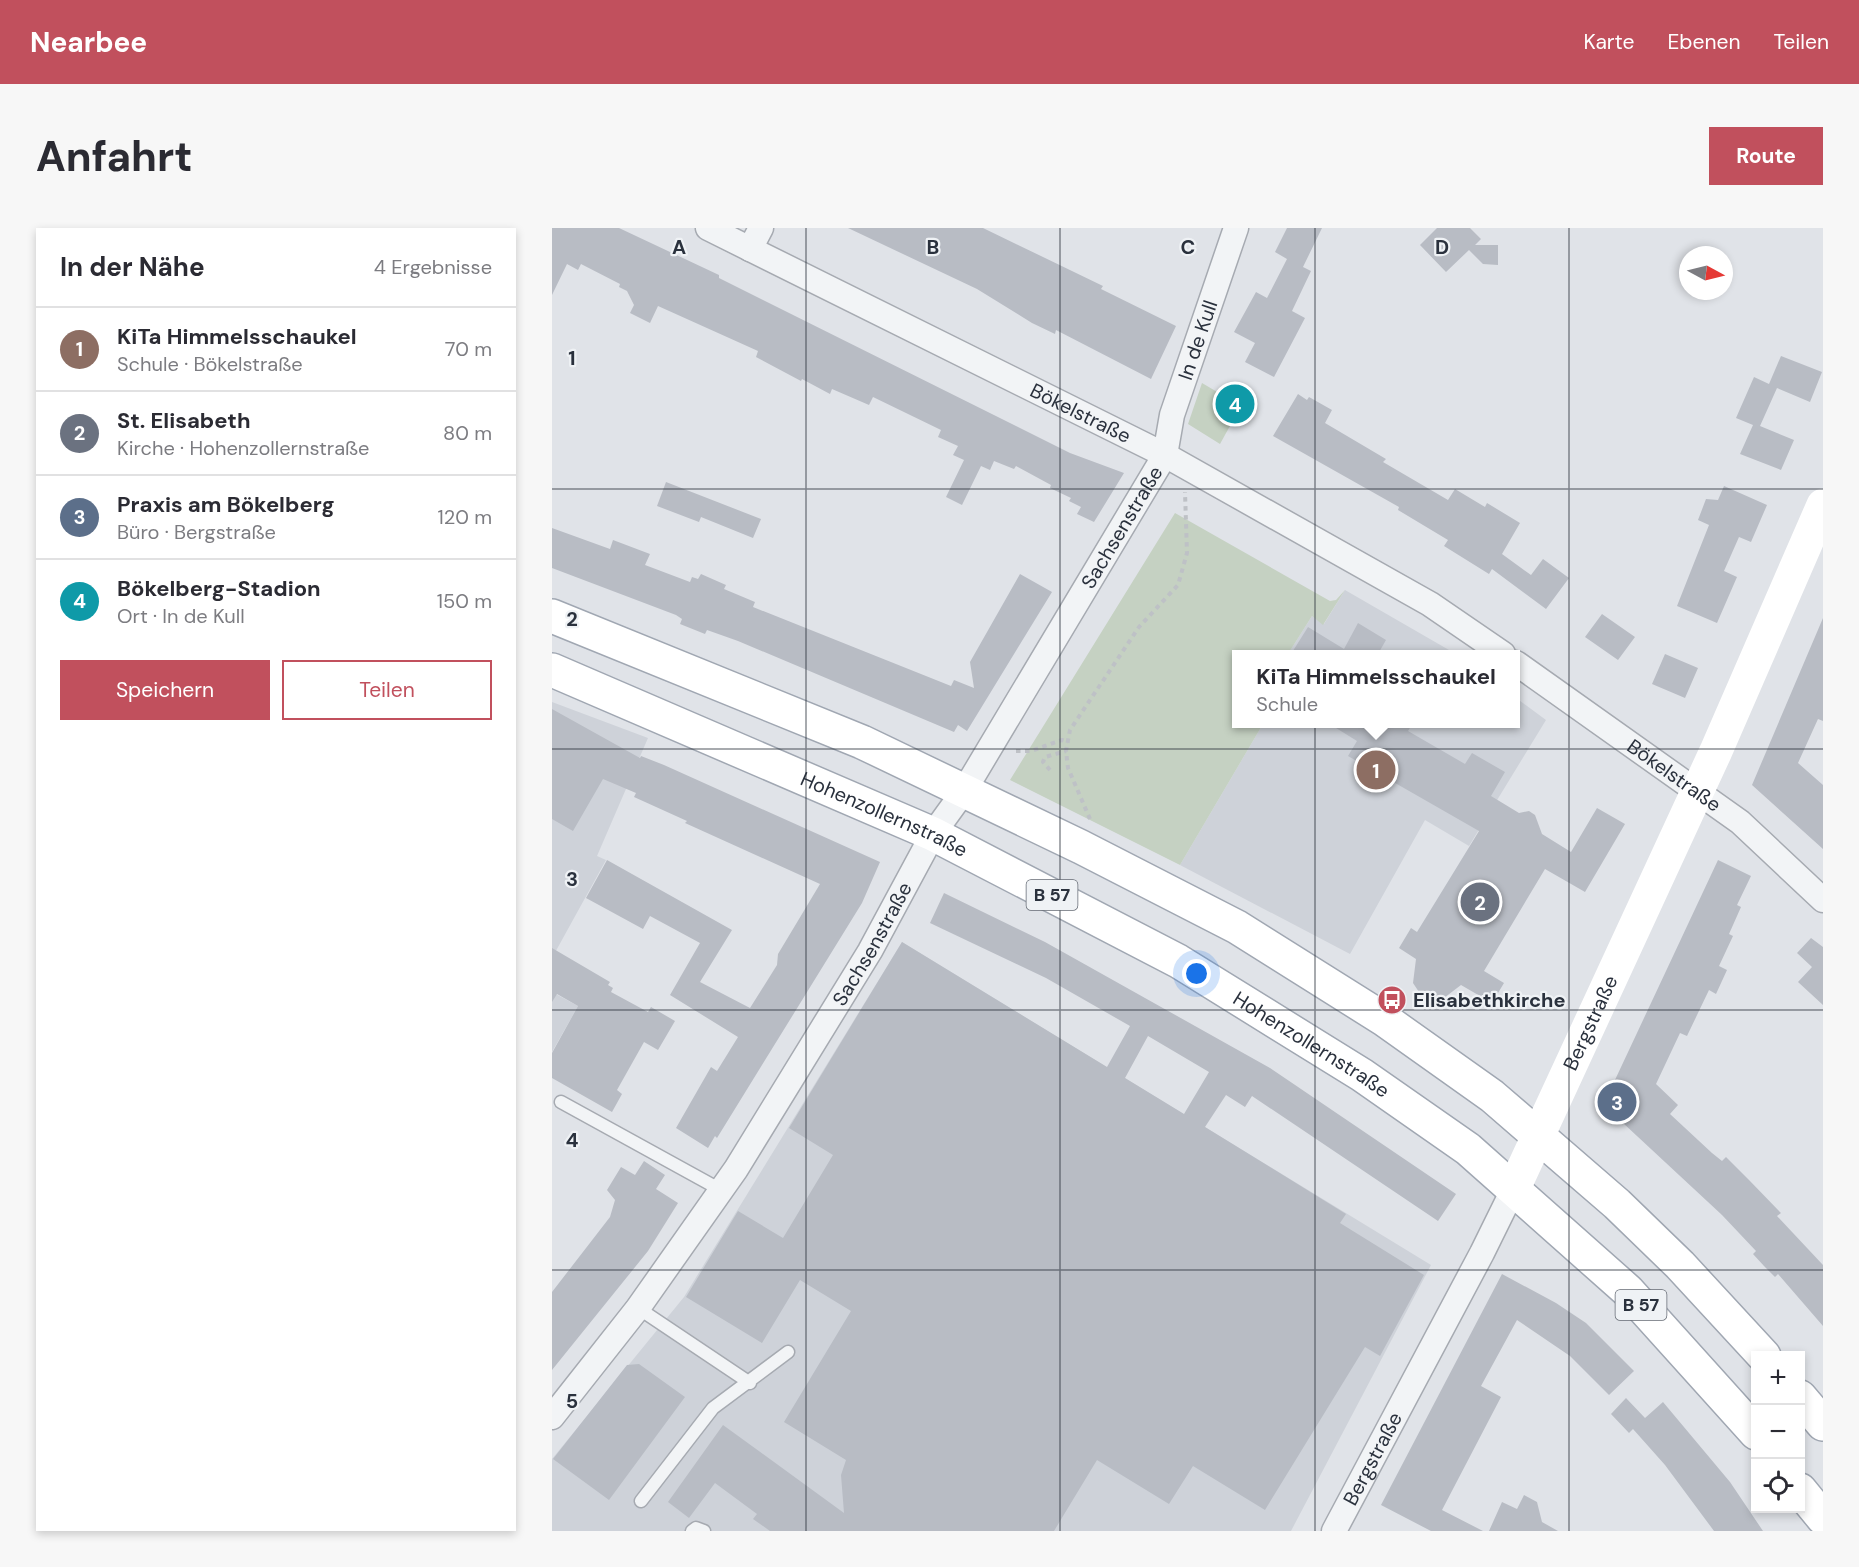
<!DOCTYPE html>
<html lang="de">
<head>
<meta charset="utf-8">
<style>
  :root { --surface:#fff; --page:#f7f7f7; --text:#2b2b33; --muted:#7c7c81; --line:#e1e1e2; --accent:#c1505d }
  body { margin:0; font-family:"DM Sans",sans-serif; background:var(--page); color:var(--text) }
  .controls { position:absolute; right:18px; bottom:18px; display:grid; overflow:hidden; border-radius:0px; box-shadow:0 3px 9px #0003 }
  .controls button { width:54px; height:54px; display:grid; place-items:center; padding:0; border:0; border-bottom:2px solid var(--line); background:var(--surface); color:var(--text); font:30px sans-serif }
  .compass { position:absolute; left:1127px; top:18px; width:54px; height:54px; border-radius:50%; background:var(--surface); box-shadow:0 3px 9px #0003; rotate:97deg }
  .you { position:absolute; left:645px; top:746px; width:21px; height:21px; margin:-15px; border:4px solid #fff; border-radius:50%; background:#1a73e8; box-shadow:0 0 0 9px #1a73e833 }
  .badge { display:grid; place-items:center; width:39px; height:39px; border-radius:50%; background:var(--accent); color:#fff; font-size:20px; font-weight:700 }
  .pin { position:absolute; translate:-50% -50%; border:3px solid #fff; box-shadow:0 2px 6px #0006 }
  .popup { position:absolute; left:680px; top:422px; width:288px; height:78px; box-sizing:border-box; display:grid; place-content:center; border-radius:0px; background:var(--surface); filter:drop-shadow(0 2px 4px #0005); font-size:20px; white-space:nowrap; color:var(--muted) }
  .popup b { font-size:22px; color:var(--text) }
  .popup::after { content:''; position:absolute; left:50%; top:100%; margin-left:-12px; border:12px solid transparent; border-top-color:var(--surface) }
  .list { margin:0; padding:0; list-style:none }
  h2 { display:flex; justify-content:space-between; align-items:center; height:78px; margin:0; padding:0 24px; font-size:26px }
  h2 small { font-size:20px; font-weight:400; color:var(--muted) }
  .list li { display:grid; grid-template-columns:39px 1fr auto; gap:18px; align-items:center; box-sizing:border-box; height:84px; padding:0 24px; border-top:2px solid var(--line) }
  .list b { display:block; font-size:22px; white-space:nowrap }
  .list p { margin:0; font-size:20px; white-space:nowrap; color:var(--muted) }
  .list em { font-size:20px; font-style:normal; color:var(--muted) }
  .actions { display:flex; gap:12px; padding:18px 24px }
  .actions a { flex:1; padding:14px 0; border:2px solid var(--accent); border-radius:0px; text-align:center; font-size:21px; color:var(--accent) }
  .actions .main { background:var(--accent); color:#fff }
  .icon { flex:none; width:33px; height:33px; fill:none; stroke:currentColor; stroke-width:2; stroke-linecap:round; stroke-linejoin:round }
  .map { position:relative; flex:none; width:1271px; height:1303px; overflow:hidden; border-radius:0px }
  header { display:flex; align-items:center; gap:36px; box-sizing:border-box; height:84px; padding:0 30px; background:var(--accent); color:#fff }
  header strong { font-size:28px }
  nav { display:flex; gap:33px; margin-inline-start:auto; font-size:21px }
  .intro { display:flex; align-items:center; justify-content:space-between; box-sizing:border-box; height:144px; padding:0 36px }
  h1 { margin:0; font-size:42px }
  .button { padding:15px 27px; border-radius:0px; background:var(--accent); color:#fff; font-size:21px; font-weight:700 }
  main { display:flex; gap:36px; padding:0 36px }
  aside { flex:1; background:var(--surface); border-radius:0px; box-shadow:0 3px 9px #0003 }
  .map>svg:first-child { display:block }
  .built { fill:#ced2d9 }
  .green { fill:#c5d1c2 }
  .building { fill:#b8bcc4; fill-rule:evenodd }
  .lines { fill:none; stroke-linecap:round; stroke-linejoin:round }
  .service-casing { stroke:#a6aab1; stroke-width:15 }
  .minor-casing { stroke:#a6aab1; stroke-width:27 }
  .primary-casing { stroke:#a0a7b2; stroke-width:36 }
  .path { stroke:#bec1c6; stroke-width:4; stroke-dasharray:4.5 4.5; stroke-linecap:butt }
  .service { stroke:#f2f4f6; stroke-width:12 }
  .minor { stroke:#f2f4f6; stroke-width:24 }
  .secondary { stroke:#fff; stroke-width:33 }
  .primary { stroke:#fff; stroke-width:33 }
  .grid { fill:none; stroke:#2a313d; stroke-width:1.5; stroke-opacity:0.55 }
  .labels { text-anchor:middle; stroke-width:4.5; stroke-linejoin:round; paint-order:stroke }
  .shield { fill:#eff2f5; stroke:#656b74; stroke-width:1.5 }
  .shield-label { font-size:18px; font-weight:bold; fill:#2a313d }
  .street-label { font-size:20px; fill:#2a313d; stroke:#eff2f5 }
  .poi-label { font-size:20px; font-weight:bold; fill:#2a313d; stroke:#eff2f5; text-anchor:start }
  .grid-label { font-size:20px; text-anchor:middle; font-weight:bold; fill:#2a313d; stroke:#eff2f5; stroke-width:4.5; stroke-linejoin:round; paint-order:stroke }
</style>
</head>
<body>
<header>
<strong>Nearbee</strong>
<nav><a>Karte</a><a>Ebenen</a><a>Teilen</a></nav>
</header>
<div class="intro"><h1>Anfahrt</h1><a class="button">Route</a></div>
<main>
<aside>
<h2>In der Nähe<small>4 Ergebnisse</small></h2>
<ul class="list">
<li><span class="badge" style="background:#8d6e63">1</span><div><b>KiTa Himmelsschaukel</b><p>Schule · Bökelstraße</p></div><em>70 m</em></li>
<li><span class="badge" style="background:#6b7280">2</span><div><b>St. Elisabeth</b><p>Kirche · Hohenzollernstraße</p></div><em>80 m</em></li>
<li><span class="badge" style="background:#5c6f8a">3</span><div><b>Praxis am Bökelberg</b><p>Büro · Bergstraße</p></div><em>120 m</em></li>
<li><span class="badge" style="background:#0f9aa8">4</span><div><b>Bökelberg-Stadion</b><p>Ort · In de Kull</p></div><em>150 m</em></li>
</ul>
<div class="actions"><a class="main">Speichern</a><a>Teilen</a></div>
</aside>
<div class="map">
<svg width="1271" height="1303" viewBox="0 0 1271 1303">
  <rect width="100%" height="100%" fill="#e0e3e8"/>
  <!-- built -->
  <path class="built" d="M793,362L897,422L903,426H736L760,388L772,396Z
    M964,470L994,492L917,618L873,592L798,726L628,637L711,496H964Z
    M0,474L96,510L45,628L54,632L0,730Z
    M350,714L879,1037L739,1303H268L251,1291L242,1303H0V1231L132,1069Z
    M0,764L26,778L0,824Z"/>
  <!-- green -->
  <path class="green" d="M650,155L689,178L668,216L636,196Z
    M623,285L778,373L784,372L793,362L771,397L760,388L736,426H684V496H711L628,637L458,552Z"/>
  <!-- building -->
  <path class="building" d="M0,0H67L167,47V50L518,225L572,245L542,294L525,286L529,279L517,273L519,270L498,260L499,257L464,238L462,241L442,233L438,242L429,238L410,277L394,269L412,232L401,227L406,218L386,209L389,202L321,169L317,177L280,161L278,166L250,151L249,153L204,129L206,123L106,78L98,95L78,85L82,77L75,63L67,59L68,56L29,36L26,42L15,36L0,67Z
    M296,0H431L551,58L549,61L624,98L599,151L504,102L503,106L480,95L425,61Z
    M735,0H770L751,39L759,43L740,83L753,90L722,149L693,134L703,115L682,104L704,64L715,70L735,31L723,24Z
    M885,0H918L929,11L923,17H946V37L931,36L917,22L894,44L868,17Z
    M1229,128L1270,144L1258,174L1225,160L1208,198L1242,212L1229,242L1188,226L1201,197L1184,190L1202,149L1217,156Z
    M746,166L755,172L757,169L780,182L773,195L834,231L831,234L896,272L903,261L933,279L935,275L968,295L950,326L979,347L991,331L1017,350L994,381L940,341L937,346L892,318L896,312L846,282L847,279L721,208Z
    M114,254L209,291L201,310L149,289L147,294L105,278Z
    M1172,258L1215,277L1199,314L1187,309L1172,343L1185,349L1165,395L1125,378L1157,297L1146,292L1154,271L1166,272Z
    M0,300L58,321L61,312L98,326L93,337L138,354L140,349L146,351L149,346L174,357L172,361L203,374L201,379L399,458L402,452L422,460L418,434L468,346L500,364L415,503L406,497L402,504L186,413L155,402L153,406L128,396L130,391L124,387L0,340Z
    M1050,386L1083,409L1066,432L1033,409Z
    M1271,390V493L1266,491L1246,535L1271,557V621L1200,557Z
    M806,395L834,412L826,426H739L756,399L792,421Z
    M1113,426L1146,440L1133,470L1100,456Z
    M0,481L88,530L89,528L112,537L328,634L310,675L165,910L163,908L156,920L124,900L159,839L165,843L186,809L118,767L148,715L98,688L91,701L34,670L55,632L180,702L148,754L198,780L225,737L226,726L268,656L133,595L135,593L82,569L84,565L51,551L21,603L0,591Z
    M776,495H861L856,503L913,536L920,525L953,544L939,568L967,585L977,583L983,587L990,606L1019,624L1045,580L1073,596L1033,664L993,641L932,743L952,755L940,775L909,757L888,773L871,770L861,755L864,731L847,720L859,700L865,704L927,603L796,528L805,513Z
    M1166,632L1199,648L1185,677L1189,679L1177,706L1181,708L1167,738L1175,742L1164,766L1157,762L1135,808L1128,805L1104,856L1126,877L1118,886L1160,925L1170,933L1174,929L1197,952L1229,985L1225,988L1271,1037V1098L1226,1046L1223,1049L1212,1038L1201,1026L1204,1023L1170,987L1057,882L1055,869Z
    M392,665L493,714L718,840L904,966L886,993L700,868L693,879L674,867L653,899L794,986L788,995L872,1047L828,1128L813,1119L713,1282L641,1238L617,1276L545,1232L502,1303H218L201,1291L205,1286L163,1255L137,1290L116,1274L171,1197L292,1285L289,1247L294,1232L232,1194L299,1083L248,1052L210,1115L134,1069L186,983L231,1010L281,927L237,900L350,714L555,839L578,798L494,750L378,695ZM596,808L657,844L632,886L573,850Z
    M1259,710L1271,719V777L1246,754L1260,739L1245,725Z
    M0,720L58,754L56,757L61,760L59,764L96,784L99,779L123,793L106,822L92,814L65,862L70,866L60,884L0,850V825L26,778L5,766L0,774Z
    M92,933L113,947L104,961L126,975L96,1023L0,1142V1064L58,989L63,972L55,962L69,939L83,947Z
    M950,1046L1004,1075L1034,1095L1082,1143L1057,1167L1018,1128L965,1092L929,1158L949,1169L890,1282L931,1303H879L829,1277Z
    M87,1136L133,1169L57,1272L1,1231L75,1137Z
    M1074,1170L1093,1190L1111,1174L1178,1254L1211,1303H1162L1113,1237L1081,1201L1077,1205L1059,1186Z
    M972,1267L985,1274L990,1294L1006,1303H937L950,1274L965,1281Z"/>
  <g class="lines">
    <!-- service casing -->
    <g class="service-casing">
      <path id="service" d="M9,874L169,962
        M86,1080L198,1155
        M89,1273L161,1180L236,1124
        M140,1303L144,1300L152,1303"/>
    </g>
    <!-- minor casing -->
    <g class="minor-casing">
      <g id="minor">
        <path id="s1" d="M156,0L613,227L878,376L951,426"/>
        <path d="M198,21L209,0"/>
        <path id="s2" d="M964,435L1188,594L1271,672"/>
        <path id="s3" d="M0,1189L86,1080L184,941L318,723L381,606L412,563L613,227L620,187L684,0"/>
        <path id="s4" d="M782,1303L930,1025L962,960"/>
      </g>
    </g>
    <!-- primary casing -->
    <g class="primary-casing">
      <g id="primary">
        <path d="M0,388L310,514L529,619L685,699L833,792L940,868L1065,976L1128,1037L1212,1128"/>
        <path id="s6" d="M0,442L381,606L626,733L810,847L916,921L1076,1063L1204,1205"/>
        <path d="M1248,1169L1271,1196"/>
        <path d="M1248,1262L1271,1290"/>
      </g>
    </g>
    <!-- path -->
    <path class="path" d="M464,523H479L510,512L516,514
      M498,542L491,534L493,529L514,523
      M538,591L516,540L514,523L518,502L587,399L626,357L635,325L633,264"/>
    <!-- service -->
    <use href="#service" class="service"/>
    <!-- minor -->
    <use href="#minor" class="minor"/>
    <!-- secondary -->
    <path class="secondary" id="s5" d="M962,960L1164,523L1271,277"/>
    <!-- primary -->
    <use href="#primary" class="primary"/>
  </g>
  <!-- grid -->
  <path class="grid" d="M254,0V1303M508,0V1303M763,0V1303M1017,0V1303M0,261H1271M0,521H1271M0,782H1271M0,1042H1271"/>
  <!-- icons -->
  <defs>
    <g id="bus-disc" transform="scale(1.5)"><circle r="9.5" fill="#c1505d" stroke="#eff2f5"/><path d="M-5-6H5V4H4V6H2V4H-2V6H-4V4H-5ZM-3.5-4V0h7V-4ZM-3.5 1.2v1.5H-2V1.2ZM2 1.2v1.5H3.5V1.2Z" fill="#fff"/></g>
  </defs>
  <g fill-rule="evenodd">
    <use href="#bus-disc" x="840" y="772"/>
  </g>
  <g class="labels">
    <!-- shield labels -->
    <g class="shield">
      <rect x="474.5" y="652" width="51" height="30" rx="4.5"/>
      <rect x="1063.5" y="1062" width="51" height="30" rx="4.5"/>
    </g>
    <g class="shield-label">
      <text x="500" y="673">B 57</text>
      <text x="1089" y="1083">B 57</text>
    </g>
    <!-- street labels -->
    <g class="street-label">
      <text dy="7" stroke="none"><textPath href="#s3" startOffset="1262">In de Kull</textPath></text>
      <text dy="7" stroke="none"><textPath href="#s1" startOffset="416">Bökelstraße</textPath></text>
      <text dy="7" stroke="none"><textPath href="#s3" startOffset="1058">Sachsenstraße</textPath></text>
      <text dy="7" stroke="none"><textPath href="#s2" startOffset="194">Bökelstraße</textPath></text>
      <text dy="7" stroke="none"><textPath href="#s6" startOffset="362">Hohenzollernstraße</textPath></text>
      <text dy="7" stroke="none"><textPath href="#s3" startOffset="572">Sachsenstraße</textPath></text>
      <text dy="7" stroke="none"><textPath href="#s5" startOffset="182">Bergstraße</textPath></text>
      <text dy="7" stroke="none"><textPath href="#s6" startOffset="848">Hohenzollernstraße</textPath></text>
      <text dy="7" stroke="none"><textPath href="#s4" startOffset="82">Bergstraße</textPath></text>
    </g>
    <!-- poi labels -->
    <g class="poi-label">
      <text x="861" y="779">Elisabethkirche</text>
    </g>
  </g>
  <g class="grid-label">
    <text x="127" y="26">A</text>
    <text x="381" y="26">B</text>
    <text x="636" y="26">C</text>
    <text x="890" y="26">D</text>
    <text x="20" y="137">1</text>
    <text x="20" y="398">2</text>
    <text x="20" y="658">3</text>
    <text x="20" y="919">4</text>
    <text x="20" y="1180">5</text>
  </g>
</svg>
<div class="controls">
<button>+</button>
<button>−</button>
<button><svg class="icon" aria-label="locate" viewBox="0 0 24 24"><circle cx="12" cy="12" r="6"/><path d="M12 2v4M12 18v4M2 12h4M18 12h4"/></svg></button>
</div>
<svg class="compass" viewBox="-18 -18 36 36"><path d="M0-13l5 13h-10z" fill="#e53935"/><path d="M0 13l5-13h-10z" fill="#7c7c81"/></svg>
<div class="you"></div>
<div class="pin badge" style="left:824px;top:542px;background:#8d6e63">1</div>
<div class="popup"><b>KiTa Himmelsschaukel</b>Schule</div>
<div class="pin badge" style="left:928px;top:674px;background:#6b7280">2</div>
<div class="pin badge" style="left:1065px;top:874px;background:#5c6f8a">3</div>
<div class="pin badge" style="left:683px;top:176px;background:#0f9aa8">4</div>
</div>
</main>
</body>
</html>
